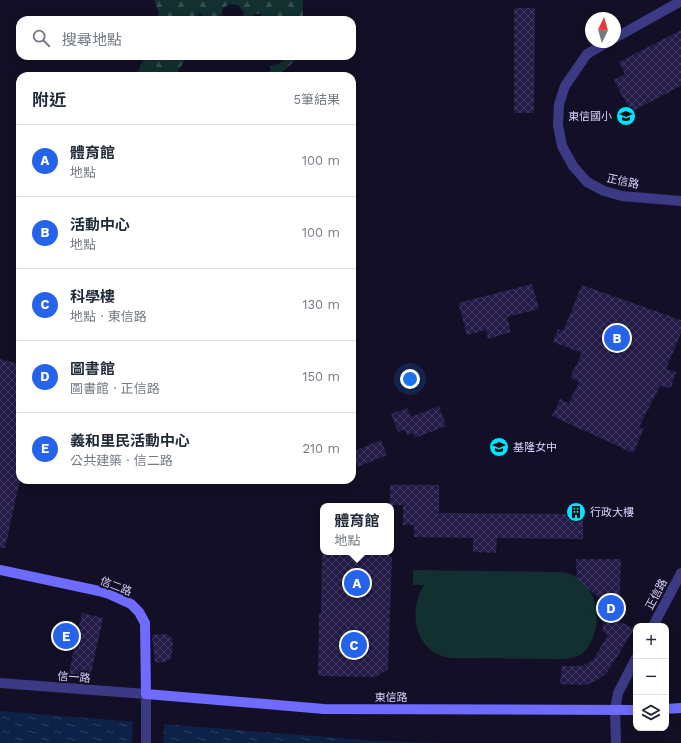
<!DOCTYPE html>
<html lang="zh-TW">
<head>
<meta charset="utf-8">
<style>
  :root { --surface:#fff; --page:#f2f2f3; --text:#1f2937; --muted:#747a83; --line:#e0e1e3; --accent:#2563eb }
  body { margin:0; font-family:"Work Sans","Noto Sans TC",sans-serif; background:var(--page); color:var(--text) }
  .controls { position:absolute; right:12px; bottom:12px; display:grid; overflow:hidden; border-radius:8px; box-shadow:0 2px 10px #0003 }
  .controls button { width:36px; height:36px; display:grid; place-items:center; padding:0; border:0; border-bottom:1px solid var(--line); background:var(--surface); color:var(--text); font:20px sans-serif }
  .compass { position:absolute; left:585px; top:12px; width:36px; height:36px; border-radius:50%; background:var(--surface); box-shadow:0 2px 10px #0003; rotate:5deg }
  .you { position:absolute; left:410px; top:379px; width:14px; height:14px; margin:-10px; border:3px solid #fff; border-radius:50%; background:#1a73e8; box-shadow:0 0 0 6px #1a73e833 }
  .badge { display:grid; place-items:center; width:26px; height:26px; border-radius:50%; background:var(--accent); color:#fff; font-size:13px; font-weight:700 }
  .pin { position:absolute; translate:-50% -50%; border:2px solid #fff; box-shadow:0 1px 4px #0006 }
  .popup { position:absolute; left:320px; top:503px; width:74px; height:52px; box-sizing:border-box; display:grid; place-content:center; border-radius:8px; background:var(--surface); filter:drop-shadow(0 1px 3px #0005); font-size:13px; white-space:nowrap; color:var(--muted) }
  .popup b { font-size:15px; color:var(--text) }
  .popup::after { content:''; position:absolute; left:50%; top:100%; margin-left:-8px; border:8px solid transparent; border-top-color:var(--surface) }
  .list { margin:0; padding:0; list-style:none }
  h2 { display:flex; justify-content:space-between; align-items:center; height:52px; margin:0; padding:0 16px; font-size:17px }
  h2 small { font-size:13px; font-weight:400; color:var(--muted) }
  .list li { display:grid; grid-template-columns:26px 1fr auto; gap:12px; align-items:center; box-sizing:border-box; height:72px; padding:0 16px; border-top:1px solid var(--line) }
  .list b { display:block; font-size:15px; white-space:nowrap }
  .list p { margin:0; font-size:13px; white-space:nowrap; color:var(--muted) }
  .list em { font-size:13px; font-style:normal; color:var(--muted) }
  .icon { flex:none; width:22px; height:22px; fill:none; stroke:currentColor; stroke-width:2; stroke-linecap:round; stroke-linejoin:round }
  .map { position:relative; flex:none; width:681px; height:743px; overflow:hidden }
  .search { position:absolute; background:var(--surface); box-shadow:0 2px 10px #0003; left:16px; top:16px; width:340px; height:44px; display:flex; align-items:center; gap:10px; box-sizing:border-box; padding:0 14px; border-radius:12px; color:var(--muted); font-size:15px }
  .panel { position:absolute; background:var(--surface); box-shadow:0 2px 10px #0003; left:16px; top:72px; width:340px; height:412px; border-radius:12px }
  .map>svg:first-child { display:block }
  .grass { fill:#12302f }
  .forest { fill:url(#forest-firs) }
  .water { fill:url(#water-ripples) }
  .pier { fill:#130f26 }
  .building { fill:url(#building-cross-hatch) }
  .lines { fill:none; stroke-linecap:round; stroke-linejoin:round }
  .minor { stroke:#3d3a85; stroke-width:10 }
  .tertiary { stroke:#3d3a85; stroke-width:10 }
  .secondary { stroke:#6f6bff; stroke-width:10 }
  .labels { text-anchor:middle; stroke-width:4; stroke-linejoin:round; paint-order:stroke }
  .poi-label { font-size:11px; fill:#d9d4ff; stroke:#130f26; text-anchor:start }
  .street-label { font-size:11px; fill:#d9d4ff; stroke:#130f26 }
</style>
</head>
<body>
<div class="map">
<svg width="681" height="743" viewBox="0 0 681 743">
  <defs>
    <pattern id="forest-firs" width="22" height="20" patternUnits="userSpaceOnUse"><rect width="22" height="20" fill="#12302f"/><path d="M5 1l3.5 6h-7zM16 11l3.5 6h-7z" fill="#344d4e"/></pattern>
    <pattern id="water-ripples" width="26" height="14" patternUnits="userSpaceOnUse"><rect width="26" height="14" fill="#0c2248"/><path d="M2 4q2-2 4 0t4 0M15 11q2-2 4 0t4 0" fill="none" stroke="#2f4163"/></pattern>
    <pattern id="building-cross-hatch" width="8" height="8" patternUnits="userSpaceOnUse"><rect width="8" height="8" fill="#241b47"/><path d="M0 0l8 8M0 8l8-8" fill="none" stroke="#433b63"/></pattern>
  </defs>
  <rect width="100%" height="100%" fill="#130f26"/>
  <!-- grass -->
  <path class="grass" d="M413,570L563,572C595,578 604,616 591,642C589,645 587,650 584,652C579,657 571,658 564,659L449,658C415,652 407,612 424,585H413Z"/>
  <!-- forest -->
  <path class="forest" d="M154,0H303V20H262L261,14H255L247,20H242L244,12L238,5L230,4L223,8L222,15L205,19L200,13L194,20H156L159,13Z
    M144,56H188L177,72L182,76H131L139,70Z
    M285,56H300L278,76H269L271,66C278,65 282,63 285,56Z"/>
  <!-- water -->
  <path class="water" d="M0,711L375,741L443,743H0Z"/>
  <!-- pier -->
  <path class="pier" d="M133,720L164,722L163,743H132Z"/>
  <!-- building -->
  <path class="building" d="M514,8H535L534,113H514Z
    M681,30V86L631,112L614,80L625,74L619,62Z
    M532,284L539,309L507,317L511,332L488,339L486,330L467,335L458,303Z
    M582,285L681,320V333L666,369L676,372L671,388L660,386L639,427L644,429L633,453L552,416L560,399L569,403L579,382L570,377L582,353L553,342L558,329L563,331Z
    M0,359L20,364V480L5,548H0Z
    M439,406L446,426L415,438L413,433L407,435L404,429L398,432L391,414L407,408L411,417Z
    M381,440L387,455L358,467L352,452Z
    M390,485H439V513L570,514V510H583V539L497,538L496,553L473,552V538L414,537V525H403V505H390Z
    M327,552H389V557H392L388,669L376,677L318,676L319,613H321L322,555H327Z
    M576,559H621L619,621L634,629L625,644L606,674L596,681L585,685L560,684L562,666H582L593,660L608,635L603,632L602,600L577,579Z
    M82,613L103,618L90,678L68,677Z
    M167,634L172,638L173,646L171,659L165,662L155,663L152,635Z"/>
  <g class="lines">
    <!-- minor -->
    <path class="minor" d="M615,38L681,1
      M608,42L587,54L565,86L559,104L558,125L562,146L573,166L587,182L604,191L622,196L681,201
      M653,626L681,573
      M146,743V694
      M616,743L615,710L618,693L636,658"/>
    <!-- tertiary -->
    <path class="tertiary" d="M0,683L146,694"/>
    <!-- secondary -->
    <path class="secondary" d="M0,570L99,591L109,594L131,604L139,612L145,623L146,694L324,709L636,710
      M666,709L681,708"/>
  </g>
  <!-- icons -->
  <defs>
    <g id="school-disc" transform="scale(1)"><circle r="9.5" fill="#00e5ff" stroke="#130f26"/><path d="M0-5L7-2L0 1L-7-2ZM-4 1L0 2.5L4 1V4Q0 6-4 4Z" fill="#111"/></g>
    <g id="building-disc" transform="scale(1)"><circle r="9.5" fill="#00e5ff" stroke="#130f26"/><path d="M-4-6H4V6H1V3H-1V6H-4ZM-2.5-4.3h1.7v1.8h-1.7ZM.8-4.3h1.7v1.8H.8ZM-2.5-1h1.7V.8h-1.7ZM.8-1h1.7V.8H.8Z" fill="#111"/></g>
  </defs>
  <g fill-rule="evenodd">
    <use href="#school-disc" x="626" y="116"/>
    <use href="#school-disc" x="499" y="447"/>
    <use href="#building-disc" x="576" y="512"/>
  </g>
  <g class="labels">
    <!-- poi labels -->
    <g class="poi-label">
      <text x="612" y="120" text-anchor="end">東信國小</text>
      <text x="513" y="451">基隆女中</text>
      <text x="590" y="516">行政大樓</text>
    </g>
    <!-- street labels -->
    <g class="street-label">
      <text transform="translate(623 181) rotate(12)" y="4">正信路</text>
      <text transform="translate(116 586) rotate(21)" y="4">信二路</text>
      <text transform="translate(656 594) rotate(-62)" y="4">正信路</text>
      <text transform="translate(74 677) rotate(4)" y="4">信一路</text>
      <text x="391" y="701">東信路</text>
    </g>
  </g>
</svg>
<div class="controls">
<button>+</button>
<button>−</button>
<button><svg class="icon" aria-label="layers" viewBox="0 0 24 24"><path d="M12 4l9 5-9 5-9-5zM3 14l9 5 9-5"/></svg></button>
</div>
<svg class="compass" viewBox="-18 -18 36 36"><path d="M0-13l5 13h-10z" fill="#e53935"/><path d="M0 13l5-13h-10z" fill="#747a83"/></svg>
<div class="you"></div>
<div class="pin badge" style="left:357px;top:583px">A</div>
<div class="popup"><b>體育館</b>地點</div>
<div class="pin badge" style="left:617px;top:338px">B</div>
<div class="pin badge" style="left:354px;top:645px">C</div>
<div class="pin badge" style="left:611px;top:608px">D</div>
<div class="pin badge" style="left:66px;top:636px">E</div>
<div class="search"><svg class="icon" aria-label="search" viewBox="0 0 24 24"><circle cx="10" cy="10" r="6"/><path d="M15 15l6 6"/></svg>搜尋地點</div>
<section class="panel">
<h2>附近<small>5筆結果</small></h2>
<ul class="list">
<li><span class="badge">A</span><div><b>體育館</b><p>地點</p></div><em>100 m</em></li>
<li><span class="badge">B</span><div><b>活動中心</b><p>地點</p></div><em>100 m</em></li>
<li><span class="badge">C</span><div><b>科學樓</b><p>地點 · 東信路</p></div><em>130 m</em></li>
<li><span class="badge">D</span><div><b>圖書館</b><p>圖書館 · 正信路</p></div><em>150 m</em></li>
<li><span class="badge">E</span><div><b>義和里民活動中心</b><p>公共建築 · 信二路</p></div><em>210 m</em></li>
</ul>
</section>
</div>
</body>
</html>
